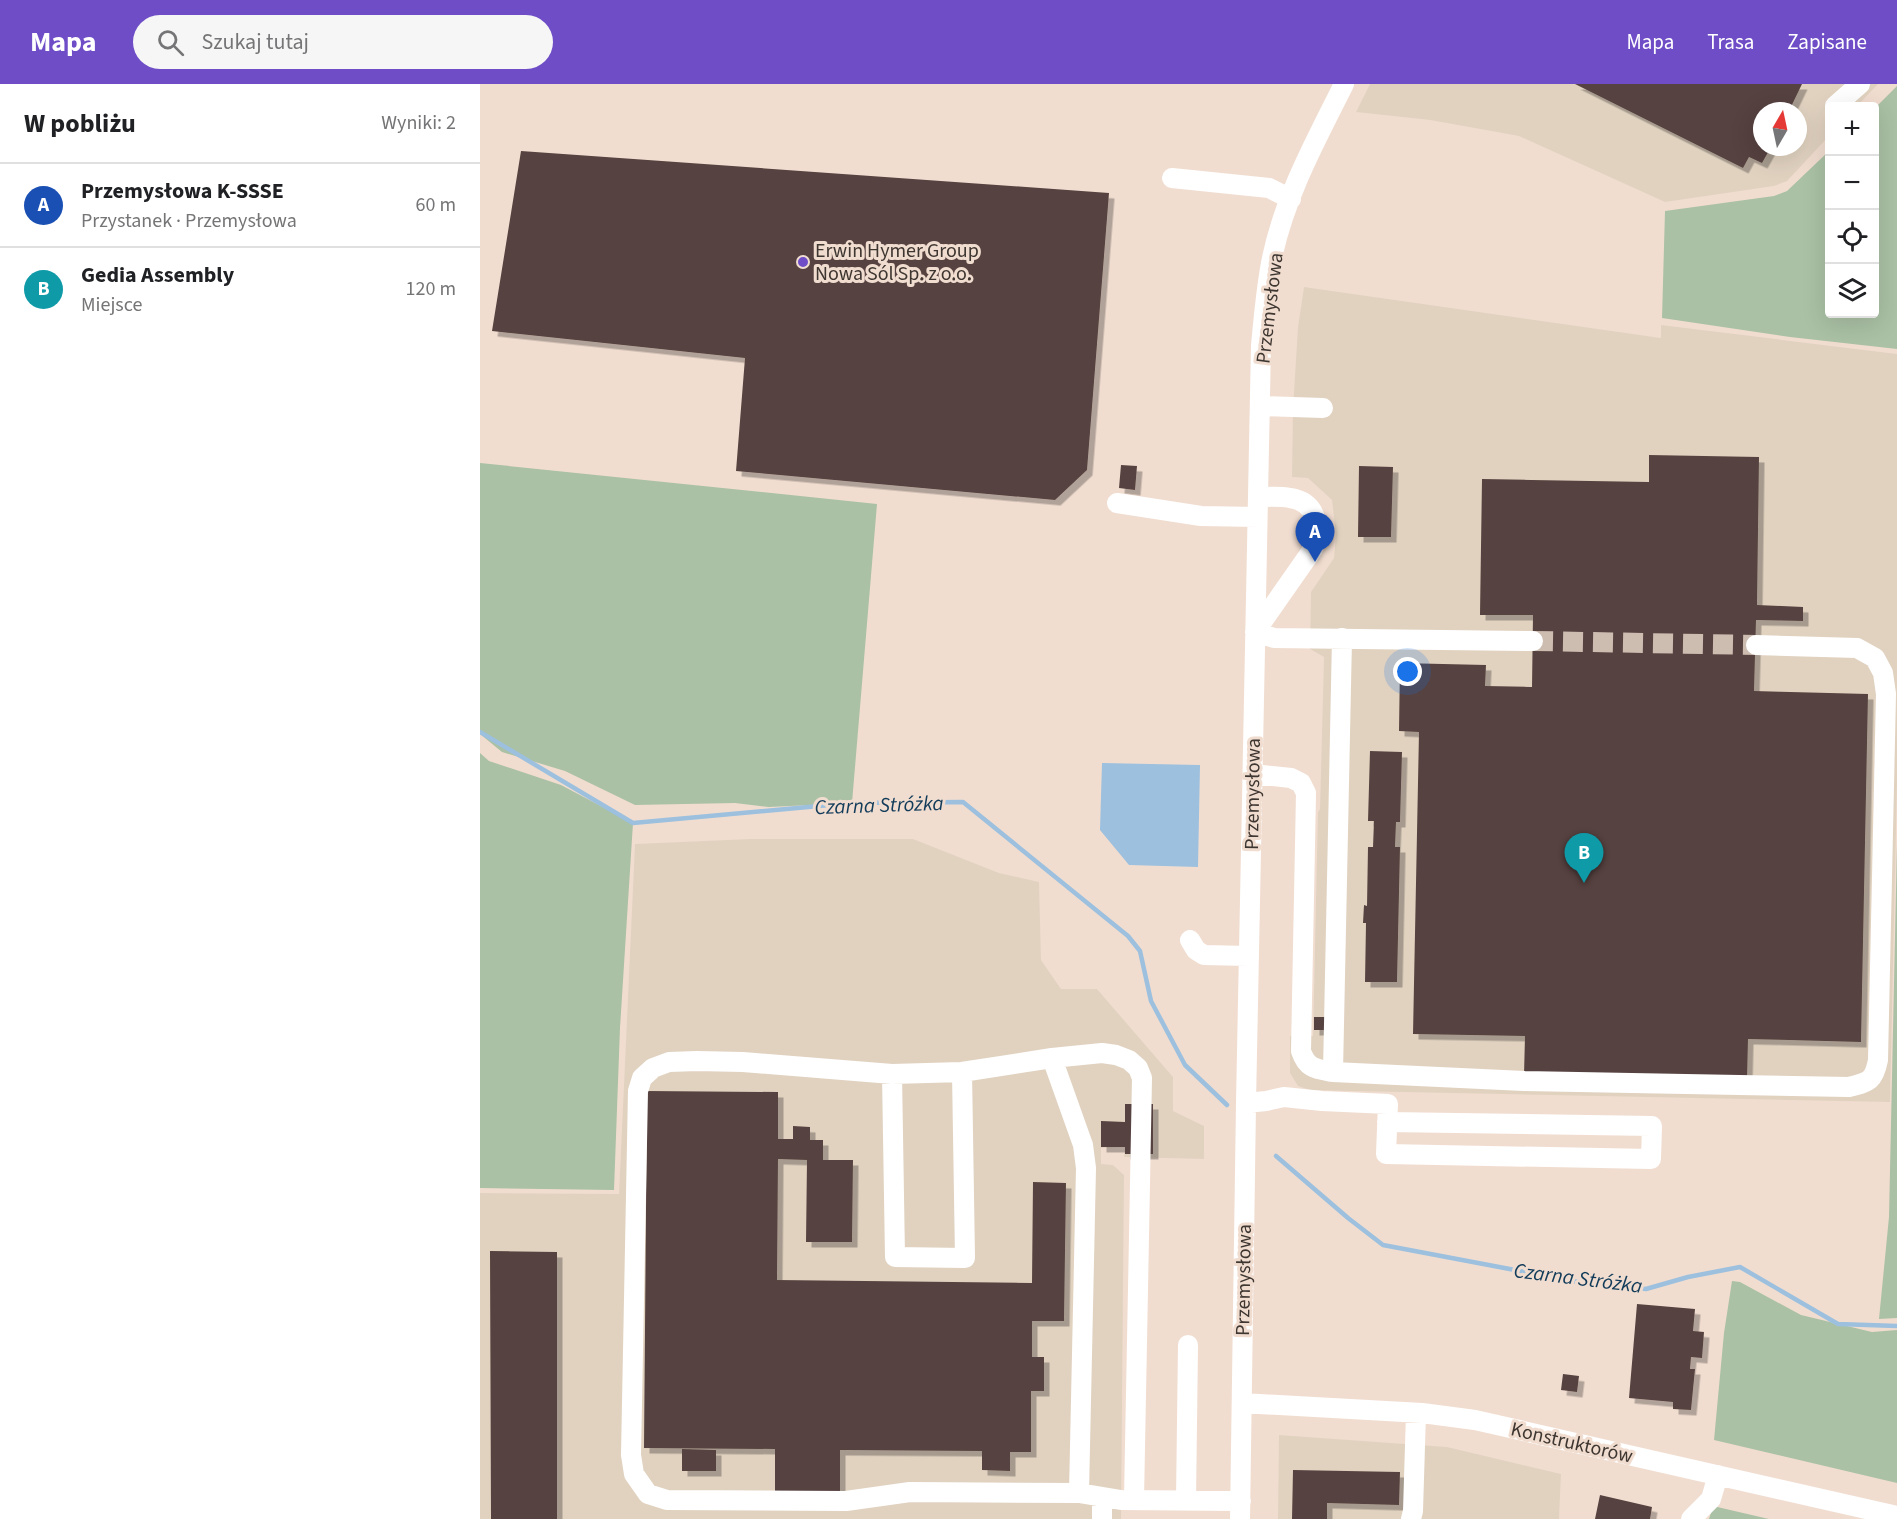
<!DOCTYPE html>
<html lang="pl">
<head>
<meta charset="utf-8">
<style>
  :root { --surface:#fff; --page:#f6f6f6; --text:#202124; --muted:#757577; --line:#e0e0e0; --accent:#6e4dc7 }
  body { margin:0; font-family:"Source Sans 3",sans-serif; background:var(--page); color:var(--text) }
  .controls { position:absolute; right:18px; top:18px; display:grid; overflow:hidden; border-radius:6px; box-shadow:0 6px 24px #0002 }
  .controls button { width:54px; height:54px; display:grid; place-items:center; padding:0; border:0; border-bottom:2px solid var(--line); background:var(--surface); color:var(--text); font:30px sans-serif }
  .compass { position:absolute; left:1273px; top:18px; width:54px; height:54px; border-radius:50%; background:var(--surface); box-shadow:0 6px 24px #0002; rotate:9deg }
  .you { position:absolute; left:928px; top:588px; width:21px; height:21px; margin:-15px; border:4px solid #fff; border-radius:50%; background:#1a73e8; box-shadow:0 0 0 9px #1a73e833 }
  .badge { display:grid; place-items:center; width:39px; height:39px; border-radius:50%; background:var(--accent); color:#fff; font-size:20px; font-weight:700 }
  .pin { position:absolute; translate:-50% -50px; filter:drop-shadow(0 2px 3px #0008) }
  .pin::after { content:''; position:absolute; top:32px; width:21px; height:18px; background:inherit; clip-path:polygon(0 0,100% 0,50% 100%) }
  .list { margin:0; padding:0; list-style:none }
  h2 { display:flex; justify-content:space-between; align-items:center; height:78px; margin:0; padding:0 24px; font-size:26px }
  h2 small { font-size:20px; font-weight:400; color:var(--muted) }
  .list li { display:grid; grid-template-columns:39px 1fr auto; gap:18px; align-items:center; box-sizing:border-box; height:84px; padding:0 24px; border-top:2px solid var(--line) }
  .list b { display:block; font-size:22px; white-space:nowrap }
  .list p { margin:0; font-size:20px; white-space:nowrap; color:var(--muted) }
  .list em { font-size:20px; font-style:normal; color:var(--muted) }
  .icon { flex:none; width:33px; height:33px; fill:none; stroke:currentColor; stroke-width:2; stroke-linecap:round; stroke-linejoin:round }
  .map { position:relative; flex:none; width:1417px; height:1435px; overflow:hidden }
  header { display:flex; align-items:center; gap:36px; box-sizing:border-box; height:84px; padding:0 30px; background:var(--accent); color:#fff }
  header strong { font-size:28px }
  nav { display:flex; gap:33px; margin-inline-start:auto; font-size:21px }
  .search { width:420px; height:54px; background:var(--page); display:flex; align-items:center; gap:15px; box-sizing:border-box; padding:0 21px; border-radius:33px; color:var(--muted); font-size:22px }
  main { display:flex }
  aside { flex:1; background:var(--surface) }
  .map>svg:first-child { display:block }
  .industrial { fill:#e1d2c0; fill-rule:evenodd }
  .green { fill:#aac1a5 }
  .water { fill:#9cc0de }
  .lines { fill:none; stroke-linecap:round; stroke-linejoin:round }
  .stream { stroke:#9cc0de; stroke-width:4.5 }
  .building { fill:#574340; filter:url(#shadow) }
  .minor-tunnel { stroke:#cdbcb0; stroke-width:20; stroke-dasharray:20 10; stroke-linecap:butt }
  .minor { stroke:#fff; stroke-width:20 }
  .poi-dot { fill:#6e4dc7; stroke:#f1ddd0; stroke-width:2 }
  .labels { text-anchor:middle; stroke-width:6; stroke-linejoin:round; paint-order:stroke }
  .poi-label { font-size:20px; fill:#3e3631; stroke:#f1ddd0; text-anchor:start }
  .street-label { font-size:20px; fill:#3e3631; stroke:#f1ddd0 }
  .water-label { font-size:21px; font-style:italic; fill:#113b59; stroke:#f1ddd0 }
</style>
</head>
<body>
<header>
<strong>Mapa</strong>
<div class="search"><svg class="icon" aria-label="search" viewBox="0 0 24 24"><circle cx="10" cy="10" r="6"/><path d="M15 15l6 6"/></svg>Szukaj tutaj</div>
<nav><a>Mapa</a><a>Trasa</a><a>Zapisane</a></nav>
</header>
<main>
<aside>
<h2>W pobliżu<small>Wyniki: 2</small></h2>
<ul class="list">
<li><span class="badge" style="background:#1a4fb4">A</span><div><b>Przemysłowa K-SSSE</b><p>Przystanek · Przemysłowa</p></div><em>60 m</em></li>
<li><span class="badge" style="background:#0f9aa8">B</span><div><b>Gedia Assembly</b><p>Miejsce</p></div><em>120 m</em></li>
</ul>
</aside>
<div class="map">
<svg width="1417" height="1435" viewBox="0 0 1417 1435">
  <defs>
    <filter id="shadow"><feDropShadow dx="5.5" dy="5.5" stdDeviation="0" flood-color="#0004"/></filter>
  </defs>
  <rect width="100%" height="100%" fill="#f1ddd0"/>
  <!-- industrial -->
  <path class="industrial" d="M890,0H1398L1377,22H1350L1349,52L1307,97L1294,102L1185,118L1039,52L950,36L876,28ZM1282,27H1318V63H1282Z
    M824,203L1181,254V241L1417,270V699L1410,1018L870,1007L830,1006L818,1002L810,989V952H833L838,728L840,725L844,573L830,565L831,508L854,474L856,451L852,416L828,394L812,393L813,324L818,243Z
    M270,755H433L519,789L559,798L561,876L581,905H617L693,993V1027L724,1042V1075L644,1073L645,1063L621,1064V1080L633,1081L644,1091L641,1435H0V1109L139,1110L155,760Z
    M799,1351L967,1363L1081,1390L1079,1435H798Z"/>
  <!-- green -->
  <path class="green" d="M1417,2V265L1310,253L1182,234L1185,127L1294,112L1307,107L1349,67L1350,230H1394L1395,24Z
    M0,379L397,420L372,719L289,723L255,719L155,721L85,687L22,668L0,650Z
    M0,669L9,677L81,701L153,739L140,944L134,1106L0,1104Z
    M1417,760V1234L1399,1235L1409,1133Z
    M1252,1197L1260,1198L1321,1231L1392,1248L1417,1246V1399L1234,1356L1244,1249Z
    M1233,1422L1289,1435H1229Z"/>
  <!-- water -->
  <path class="water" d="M622,679L720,681L718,783L649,781L620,746Z"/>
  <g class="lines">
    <!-- stream -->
    <path class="stream" d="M0,648L153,739L372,719L483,718L648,852L660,867L671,917L705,981L747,1021
      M796,1072L868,1134L903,1161L1098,1198L1166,1205L1208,1193L1260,1183L1358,1240L1417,1242"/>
  </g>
  <!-- building -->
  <path class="building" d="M1095,0H1322L1309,27H1282V63H1291L1282,79L1269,73L1263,84Z
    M41,67L629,109L607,386L575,416L256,387L265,274L12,247Z
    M1169,371L1279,373L1277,521L1323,523V537L1276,536L1274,607L1388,610L1381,958L1268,955L1267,996L1044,991L1045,952L933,950L939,648L919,647L920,579L1006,581L1005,602L1052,603L1053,531H1000L1002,395L1169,398Z
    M641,381L657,382L655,406L639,404Z
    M879,382L913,383L911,453H878Z
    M890,667L922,668L920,738H916L915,763H920L917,898H885L886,839H883L884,821L887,822L888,763H893L894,737H888Z
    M834,933H845V946H834Z
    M167,1007L298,1008V1055H313V1042L330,1043V1056H343V1076H373L372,1158H326L327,1076L298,1075L297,1196L552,1199L553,1098L586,1099L584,1237H552V1273H564V1307H551V1368H530V1387L502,1386V1367L360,1366V1408L295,1407V1365L164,1364Z
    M645,1020H673V1070H645V1063H621V1037L645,1038Z
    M10,1167L77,1168V1435H11Z
    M1157,1220L1215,1225L1213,1247L1224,1248L1222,1274L1211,1273L1210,1285H1215L1211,1326L1193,1325V1318L1149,1314Z
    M1083,1290L1099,1292L1097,1308L1081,1306Z
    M202,1365L236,1366V1387H202Z
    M813,1386L920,1388L919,1421L847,1419V1435H812Z
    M1120,1411L1172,1423L1170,1435H1115Z"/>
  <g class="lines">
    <!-- minor-tunnel -->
    <path class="minor-tunnel" d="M1053,557L1276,561"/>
    <!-- minor -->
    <path class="minor" d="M1355,22L1380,0
      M692,94L789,104L811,115
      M780,322L843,324
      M778,413C788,413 800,412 810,414C837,418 841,443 833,465L775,548L794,554L1053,557
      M637,419L721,432L777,433
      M773,690L811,694L821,699L826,709L821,967C827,985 836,985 853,988L1044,997L1369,1003C1389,998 1394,997 1398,976L1406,610L1403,589L1395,574L1377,564L1276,561
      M710,856L716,866L724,871L769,872
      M572,974L603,1061L606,1084L599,1409
      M853,988L862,554
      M412,990L415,1173L485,1174L482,988
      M766,1019L786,1017L804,1013L842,1017L908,1020L906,1070L1171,1075L1172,1042L907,1038
      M762,1319L942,1329L995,1336L1417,1432
      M654,1416L662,994L658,984L649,976L636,971L622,969L572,974L482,988L412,990L263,978L217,977L189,978L173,984L162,994L158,1007L151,1371L154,1390L168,1410L187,1416L366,1417L430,1408L599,1409L641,1416L761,1417
      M706,1416L708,1261
      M622,1435V1414
      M760,1435L766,1019L781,261C784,232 786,203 792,174C805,112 836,56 864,0
      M931,1435L933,1427L936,1329
      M1211,1435L1231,1415L1238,1391"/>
  </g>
  <!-- markers -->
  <circle class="poi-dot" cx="323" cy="178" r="6"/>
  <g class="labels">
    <!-- poi labels -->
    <g class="poi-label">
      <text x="335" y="173">Erwin Hymer Group<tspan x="335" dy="23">Nowa Sól Sp. z o.o.</tspan></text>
    </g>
    <!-- street labels -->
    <g class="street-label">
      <text transform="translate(789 224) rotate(-83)" y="7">Przemysłowa</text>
      <text transform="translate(772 710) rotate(-89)" y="7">Przemysłowa</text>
      <text transform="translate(763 1196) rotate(-89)" y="7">Przemysłowa</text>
      <text transform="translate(1092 1358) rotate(13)" y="7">Konstruktorów</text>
    </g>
    <!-- water labels -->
    <g class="water-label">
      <text transform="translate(399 721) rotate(-2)" y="7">Czarna Stróżka</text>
      <text transform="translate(1098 1194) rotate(7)" y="7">Czarna Stróżka</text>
    </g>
  </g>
</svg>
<div class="controls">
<button>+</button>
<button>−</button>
<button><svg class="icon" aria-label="locate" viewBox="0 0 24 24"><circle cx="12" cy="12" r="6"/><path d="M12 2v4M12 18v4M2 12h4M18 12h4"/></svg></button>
<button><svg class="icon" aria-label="layers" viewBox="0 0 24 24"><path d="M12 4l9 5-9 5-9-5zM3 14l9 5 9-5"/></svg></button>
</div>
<svg class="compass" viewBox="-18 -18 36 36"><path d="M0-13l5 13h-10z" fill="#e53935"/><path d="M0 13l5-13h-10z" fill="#757577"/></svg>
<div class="you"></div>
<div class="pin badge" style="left:835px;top:478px;background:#1a4fb4">A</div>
<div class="pin badge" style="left:1104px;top:799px;background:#0f9aa8">B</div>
</div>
</main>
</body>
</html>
